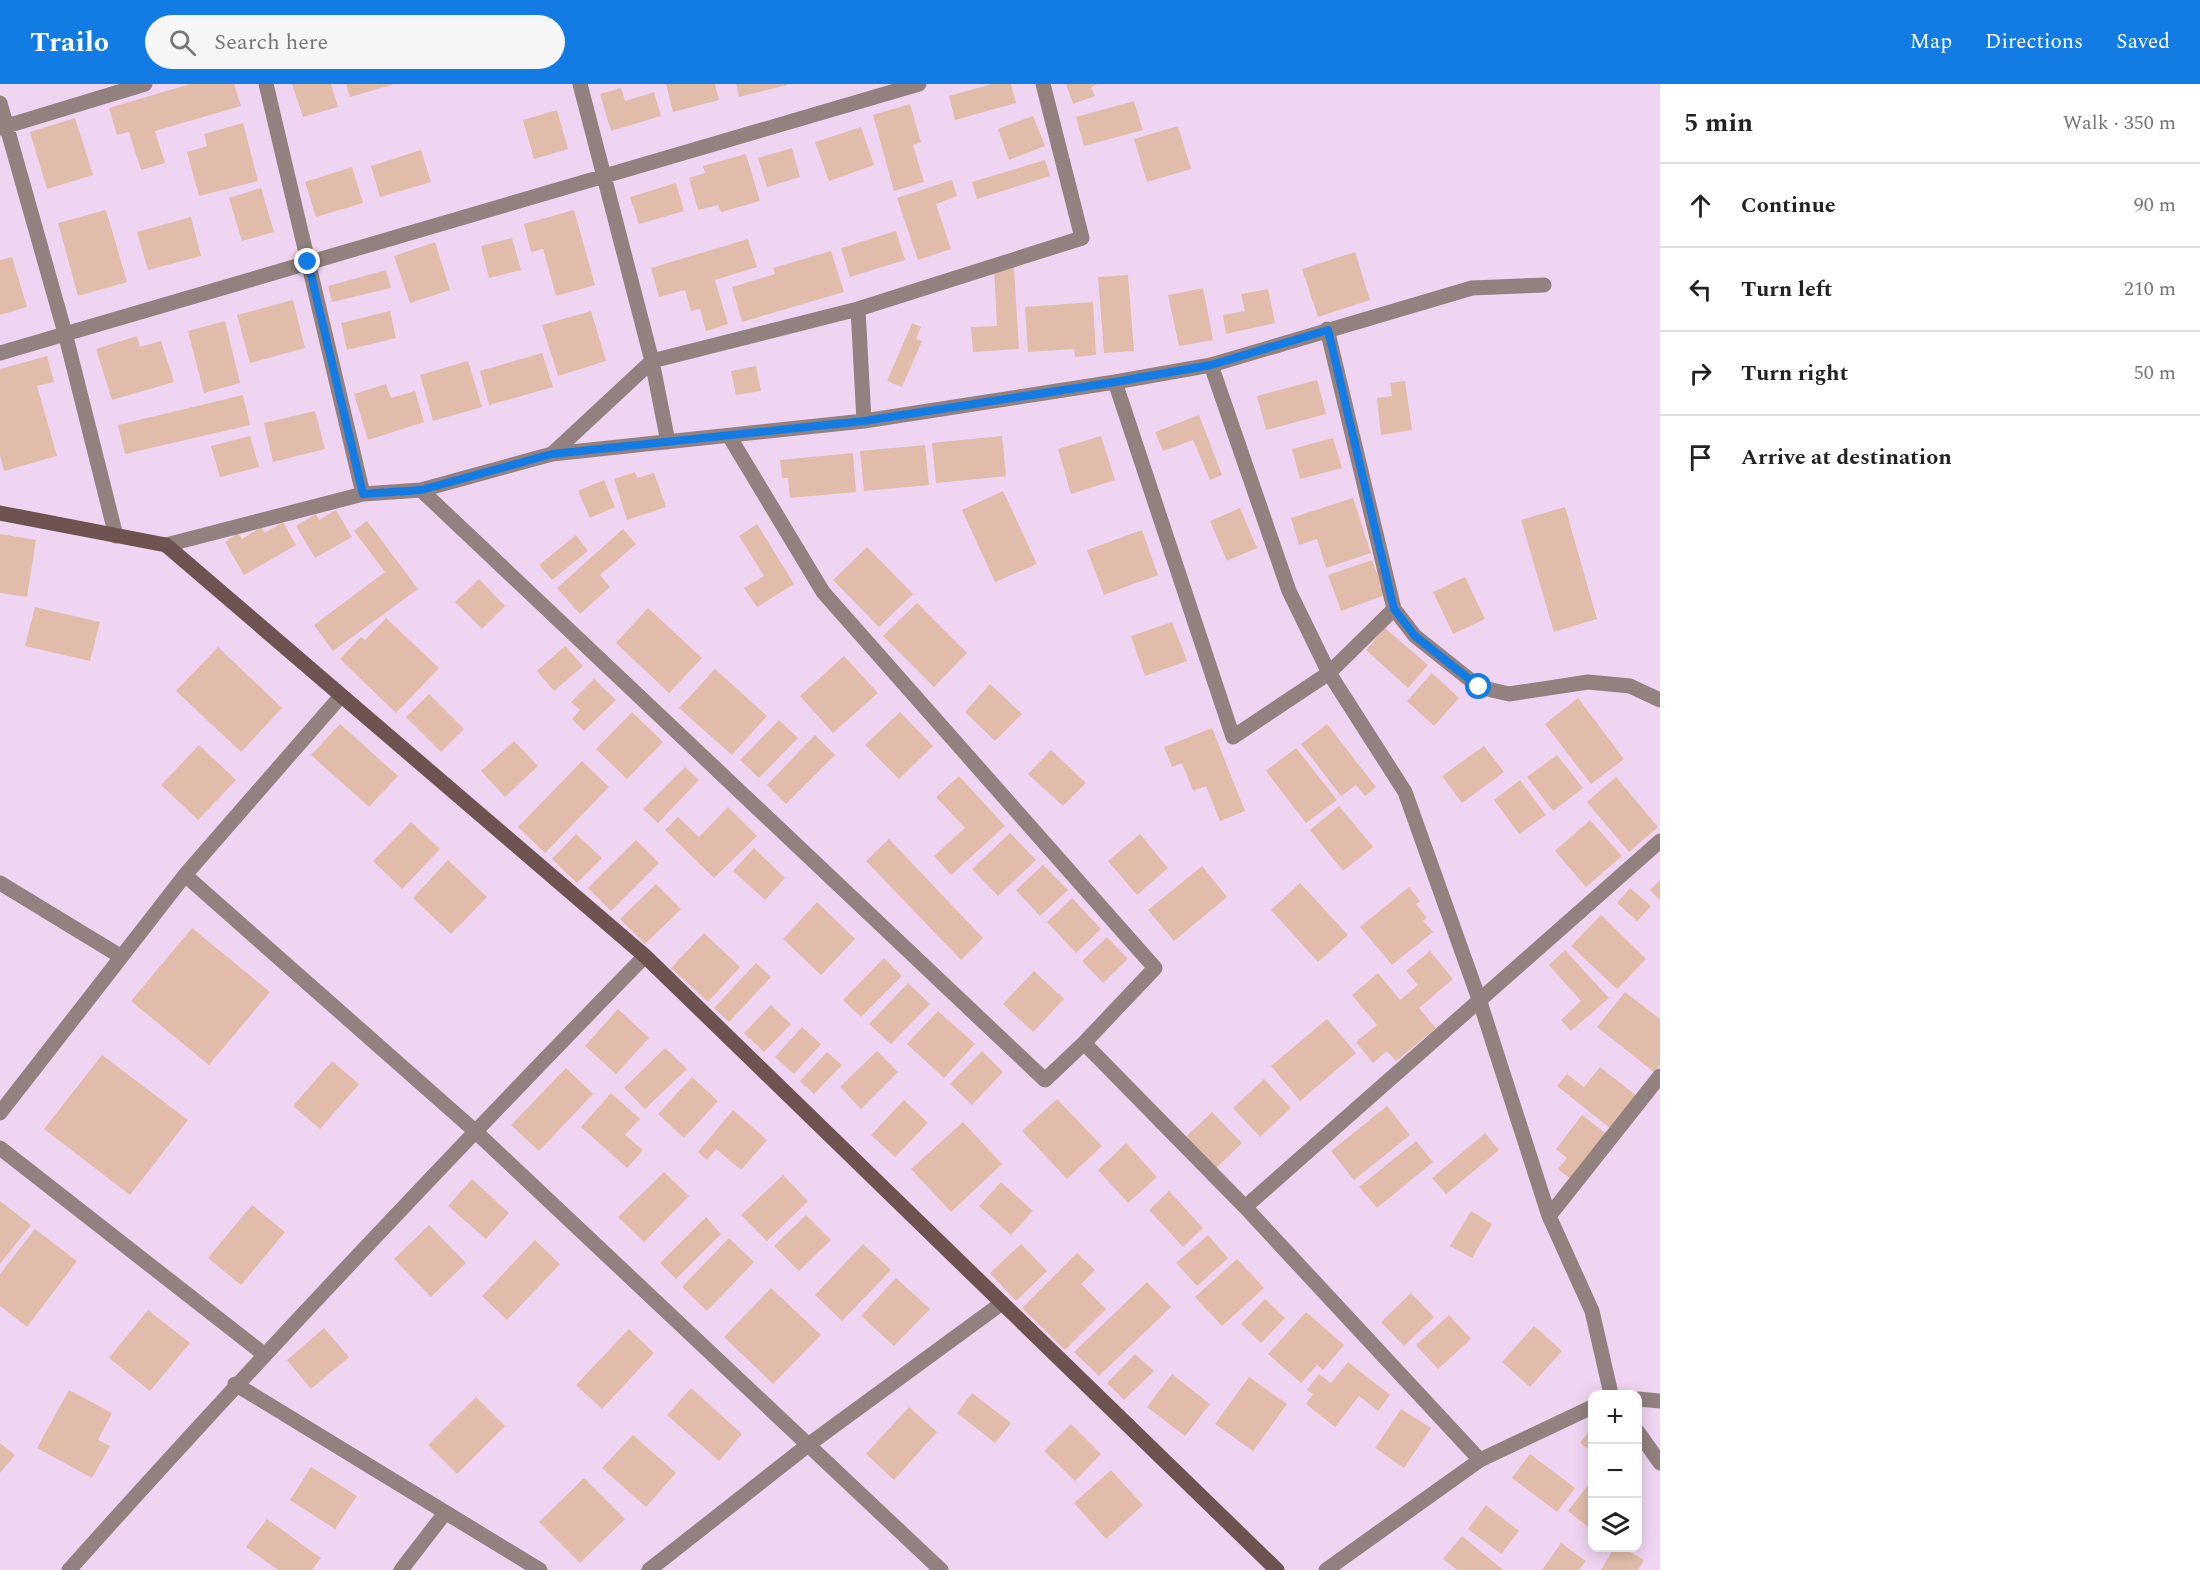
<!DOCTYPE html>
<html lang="en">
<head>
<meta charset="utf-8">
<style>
  :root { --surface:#fff; --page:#f6f6f6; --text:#222; --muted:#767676; --line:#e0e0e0; --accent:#127ce4 }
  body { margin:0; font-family:Spectral,serif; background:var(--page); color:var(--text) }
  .controls { position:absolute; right:18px; bottom:18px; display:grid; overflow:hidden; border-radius:12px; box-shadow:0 3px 15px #0003 }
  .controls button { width:54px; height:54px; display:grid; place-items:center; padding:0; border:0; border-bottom:2px solid var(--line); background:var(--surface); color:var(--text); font:30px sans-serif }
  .stop { position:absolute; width:18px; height:18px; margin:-14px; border:4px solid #127ce4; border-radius:50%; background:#fff }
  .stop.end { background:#127ce4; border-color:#fff; box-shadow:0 2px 6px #0008 }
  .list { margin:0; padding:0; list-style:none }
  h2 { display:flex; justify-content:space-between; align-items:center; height:78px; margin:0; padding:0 24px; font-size:26px }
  h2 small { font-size:20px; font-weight:400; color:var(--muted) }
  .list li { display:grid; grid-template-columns:39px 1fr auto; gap:18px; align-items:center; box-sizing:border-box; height:84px; padding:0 24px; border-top:2px solid var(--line) }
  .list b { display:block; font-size:22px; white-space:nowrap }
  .list em { font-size:20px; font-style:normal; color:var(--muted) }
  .icon { flex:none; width:33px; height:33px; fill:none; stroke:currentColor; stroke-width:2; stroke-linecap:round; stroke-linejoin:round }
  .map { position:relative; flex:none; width:1660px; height:1486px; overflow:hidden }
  header { display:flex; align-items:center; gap:36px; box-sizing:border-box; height:84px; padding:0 30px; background:var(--accent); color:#fff }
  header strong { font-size:28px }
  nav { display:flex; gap:33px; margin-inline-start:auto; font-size:21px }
  .search { width:420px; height:54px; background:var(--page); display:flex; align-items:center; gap:15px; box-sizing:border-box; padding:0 21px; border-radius:33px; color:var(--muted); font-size:22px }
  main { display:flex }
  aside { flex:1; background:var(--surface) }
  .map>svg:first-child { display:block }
  .building { fill:#e1bcab }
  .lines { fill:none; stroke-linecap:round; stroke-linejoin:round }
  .street { stroke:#92817e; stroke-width:15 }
  .secondary { stroke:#6d5451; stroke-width:15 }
  .route { stroke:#127ce4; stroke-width:8 }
</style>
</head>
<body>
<header>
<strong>Trailo</strong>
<div class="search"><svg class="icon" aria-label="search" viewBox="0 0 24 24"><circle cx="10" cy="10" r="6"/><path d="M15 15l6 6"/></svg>Search here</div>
<nav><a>Map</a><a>Directions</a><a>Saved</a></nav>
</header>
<main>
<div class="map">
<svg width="1660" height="1486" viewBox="0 0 1660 1486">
  <rect width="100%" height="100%" fill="#f0d5f3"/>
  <!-- building -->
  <path class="building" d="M190,0H234L241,22L155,47L165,79L141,86L129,48L117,51L109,24Z
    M292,0H331L338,23L303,33Z
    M346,0H392V1L350,13Z
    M666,0H715L719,16L673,28Z
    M736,0H786L787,1L739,13Z
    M992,0H1011L1016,19L955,36L949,12Z
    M1066,0H1098L1091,3L1095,12L1073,20Z
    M621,4L625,17L654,8L661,32L611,47L600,10Z
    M1134,17L1143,46L1084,62L1076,33Z
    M910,20L921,58L913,61L924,98L894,107L873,31Z
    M557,26L568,65L534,75L523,36Z
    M1033,32L1045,62L1009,76L998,45Z
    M75,34L93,91L47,105L30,48Z
    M243,39L258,97L199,112L187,68L207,62L204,50Z
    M1178,42L1191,85L1147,98L1134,55Z
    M861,43L874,81L829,97L815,58Z
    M792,64L800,93L767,103L758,74Z
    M421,66L431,98L380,113L371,82Z
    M746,70L760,117L721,128L718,121L698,126L689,94L705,89L703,82Z
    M1045,76L1050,92L977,115L972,98Z
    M352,83L363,119L316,133L305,98Z
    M952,96L957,112L936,120L951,165L918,176L897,114Z
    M676,99L684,127L639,140L630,113Z
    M261,104L274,148L242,157L229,114Z
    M106,126L127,198L78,212L58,139Z
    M574,126L595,201L556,212L543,165L531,168L524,140Z
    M191,133L201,172L148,186L137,148Z
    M896,147L905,176L850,193L841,164Z
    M512,154L521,186L489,194L481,162Z
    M748,155L757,183L715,196L728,240L706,247L700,225L691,227L685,206L659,213L651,184Z
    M435,158L450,206L410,219L394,172Z
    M831,167L844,208L742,238L732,203L775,190L773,184Z
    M1355,168L1370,216L1318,233L1302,185Z
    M12,173L27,223L0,231V176Z
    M1014,184L1019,265L973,268L971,243L997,242L994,185Z
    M386,186L391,204L332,218L328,202Z
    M1128,191L1134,267L1104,269L1098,193Z
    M1203,204L1213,256L1179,262L1168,211Z
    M1268,205L1275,239L1226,250L1223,231L1245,227L1241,210Z
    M293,216L305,264L250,279L237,231Z
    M1093,218L1096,271L1075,273L1074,265L1028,268L1025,223Z
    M390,227L396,254L347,266L341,239Z
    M591,227L606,277L558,292L542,241Z
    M225,237L240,299L204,309L188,247Z
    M912,239L921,243L916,255L922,257L902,303L887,297Z
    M137,252L140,263L161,257L174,298L112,316L96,265Z
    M542,269L553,303L489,321L480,287Z
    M47,272L54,298L37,302L57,372L4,387L0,371V285Z
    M468,277L482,323L433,337L420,291Z
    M756,282L761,307L736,311L731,287Z
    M1317,296L1326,330L1266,346L1257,312Z
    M1405,297L1412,346L1381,351L1377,314L1392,312L1390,299Z
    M386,300L391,314L415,307L424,338L368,356L354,310Z
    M243,311L250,341L125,370L118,341Z
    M315,327L325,365L273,378L264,339Z
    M1199,331L1222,391L1210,396L1193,356L1163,367L1155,348Z
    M250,352L259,383L220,393L211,362Z
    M1002,352L1006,392L936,399L932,359Z
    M1101,352L1115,396L1071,410L1058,365Z
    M1333,354L1342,384L1300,395L1292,365Z
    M925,361L929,401L864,407L860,367Z
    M853,369L856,408L790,414L788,394H782L780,376Z
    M635,388L637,394L654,389L666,423L627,436L614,395Z
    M604,396L615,423L590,434L578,407Z
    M1003,407L1037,480L995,498L962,426Z
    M1353,414L1371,469L1326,484L1317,455L1299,461L1291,434Z
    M1565,423L1597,535L1554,548L1521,436Z
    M1240,424L1257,464L1227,477L1210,437Z
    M336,426L352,453L315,474L296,442L316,430L319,436Z
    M367,437L418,505L333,567L314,541L385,488L354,447Z
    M283,438L296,461L244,491L225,458L238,449L242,455L261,443L265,449Z
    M757,440L794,500L757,523L744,504L764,492L739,452Z
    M623,445L636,460L600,491L610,503L580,530L557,504Z
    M1142,446L1158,491L1104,511L1087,466Z
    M0,450L36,456L27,513L0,509Z
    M576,451L588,467L552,496L539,481Z
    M867,463L913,510L879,543L833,496Z
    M1372,476L1385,511L1341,527L1328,491Z
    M1465,493L1485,535L1453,550L1433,508Z
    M479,495L505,522L482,545L455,518Z
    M917,519L967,569L934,603L883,552Z
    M35,523L100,538L90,577L25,562Z
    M648,524L702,574L669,609L616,559Z
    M386,534L439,584L396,629L340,575L361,553L365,556Z
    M1172,538L1187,577L1145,592L1131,552Z
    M1385,544L1428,581L1408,604L1366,566Z
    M565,562L583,582L554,607L537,587Z
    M218,563L282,624L241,668L176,607Z
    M844,572L878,609L833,649L800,612Z
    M715,585L767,632L732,671L679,624Z
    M1432,589L1459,614L1434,642L1407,617Z
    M594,595L616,616L584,647L572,635L580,626L571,618Z
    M990,600L1022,630L995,657L965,628Z
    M429,610L464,645L441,668L406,633Z
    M1578,614L1624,675L1591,700L1545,640Z
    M632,628L663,658L627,695L596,665Z
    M900,628L933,662L899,695L865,661Z
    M779,636L798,654L759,694L740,676Z
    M340,640L398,692L369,723L311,671Z
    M1327,640L1376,703L1365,712L1356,701L1341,712L1301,660Z
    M1212,644L1245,727L1220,737L1206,702L1193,707L1182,679L1172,683L1164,663Z
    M815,651L835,671L786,720L767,701Z
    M514,657L538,682L505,713L481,687Z
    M199,661L236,696L198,736L161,701Z
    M1484,662L1504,688L1462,719L1442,692Z
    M1296,664L1337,716L1306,739L1266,687Z
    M1051,666L1086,699L1063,722L1028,690Z
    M1557,671L1583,704L1553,727L1527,693Z
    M582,677L609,703L545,769L518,743Z
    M685,683L699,696L658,739L643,725Z
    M959,692L1005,742L951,791L934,772L965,744L936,713Z
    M1616,693L1658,743L1629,768L1587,718Z
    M1520,696L1546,731L1519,750L1494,716Z
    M1339,722L1373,763L1343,787L1310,746Z
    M728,723L757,752L714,794L665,746L678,733L699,753Z
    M1590,736L1622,772L1586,803L1555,767Z
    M411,738L440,765L402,805L373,777Z
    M1010,749L1036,776L998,812L972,785Z
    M576,750L602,774L577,799L552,775Z
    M1140,750L1168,784L1137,811L1108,777Z
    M889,755L983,854L961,876L866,777Z
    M636,756L659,779L611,827L588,804Z
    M754,764L785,794L765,816L733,787Z
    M448,776L487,813L451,850L413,814Z
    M1043,781L1068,806L1040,832L1016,806Z
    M1202,782L1227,813L1174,857L1148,826Z
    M1660,796V816L1650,806Z
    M1300,799L1348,851L1318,878L1271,826Z
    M656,800L681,825L645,860L620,835Z
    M1409,803L1420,817L1416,820L1427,834L1423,837L1433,848L1392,881L1360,843Z
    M1630,804L1651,822L1637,837L1617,819Z
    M1072,814L1101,845L1076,869L1047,838Z
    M817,818L855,855L821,891L783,855Z
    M1601,831L1646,875L1617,905L1571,862Z
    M192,844L270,908L209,981L131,917Z
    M704,849L740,883L708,918L671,884Z
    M1107,853L1128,875L1103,899L1082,877Z
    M1565,866L1609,914L1571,947L1561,936L1581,917L1549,881Z
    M1430,867L1453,895L1419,924L1436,944L1396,977L1387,967L1373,979L1356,958L1377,941L1352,911L1378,889L1400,916L1418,901L1406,887Z
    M884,874L902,892L861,933L843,916Z
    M756,879L771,893L729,938L714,924Z
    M1034,887L1064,915L1033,948L1003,920Z
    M908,899L930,920L891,960L869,940Z
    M1625,908L1660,935V981L1654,988L1597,943Z
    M771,921L791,940L764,968L744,949Z
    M618,925L649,954L616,990L585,962Z
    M938,927L975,960L944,994L907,960Z
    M1327,935L1356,969L1300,1017L1271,982Z
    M802,943L821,960L794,990L775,973Z
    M665,964L687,985L645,1025L624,1004Z
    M877,967L898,988L861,1025L840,1003Z
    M982,967L1003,988L972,1021L950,1000Z
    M827,968L842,981L814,1010L800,997Z
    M102,971L188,1036L130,1111L44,1045Z
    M332,977L359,1000L320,1045L293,1022Z
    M1600,983L1638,1013L1611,1045L1557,1002L1567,990L1584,1003Z
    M566,984L593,1010L539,1067L511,1041Z
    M692,993L718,1017L684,1054L658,1030Z
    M1264,995L1291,1024L1260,1053L1233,1024Z
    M611,1009L640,1035L625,1051L643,1066L627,1084L581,1043Z
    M1057,1015L1102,1062L1067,1095L1022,1047Z
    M904,1016L928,1039L895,1073L871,1051Z
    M1387,1022L1410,1051L1354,1096L1331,1067Z
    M733,1026L767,1056L741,1086L716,1065L707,1076L698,1068Z
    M1212,1028L1242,1059L1215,1085L1185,1054Z
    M1582,1031L1608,1051L1573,1097L1558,1085L1567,1074L1556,1065Z
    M963,1038L1002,1080L951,1128L911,1085Z
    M1485,1049L1499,1066L1446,1110L1432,1094Z
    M1416,1057L1433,1078L1377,1124L1359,1103Z
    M1126,1059L1157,1093L1128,1119L1098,1086Z
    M664,1088L689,1112L644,1158L618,1133Z
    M783,1091L808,1117L767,1157L741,1131Z
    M472,1095L509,1129L486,1155L448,1122Z
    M1001,1098L1033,1127L1011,1151L979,1122Z
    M1169,1107L1203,1144L1183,1163L1149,1126Z
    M0,1117L31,1141L0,1180Z
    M252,1121L285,1148L241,1201L208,1174Z
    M1471,1127L1492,1140L1472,1174L1450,1162Z
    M806,1131L831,1156L799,1187L774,1162Z
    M706,1133L721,1150L676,1195L660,1179Z
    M429,1141L466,1179L431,1213L394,1175Z
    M35,1145L77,1177L27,1243L0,1222V1190Z
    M1208,1151L1228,1174L1197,1202L1176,1179Z
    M729,1154L754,1178L707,1227L682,1203Z
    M535,1156L560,1180L507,1236L482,1212Z
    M863,1160L891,1186L842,1237L815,1211Z
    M1021,1160L1047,1187L1016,1217L990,1189Z
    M1077,1169L1095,1186L1081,1200L1106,1225L1065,1266L1022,1224Z
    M1237,1175L1264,1204L1222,1242L1195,1213Z
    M896,1194L930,1225L894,1262L861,1232Z
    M1147,1198L1171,1223L1099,1292L1074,1268Z
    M771,1204L821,1251L773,1300L724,1253Z
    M1411,1209L1434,1233L1404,1262L1381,1238Z
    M1265,1215L1285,1234L1261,1259L1241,1240Z
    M148,1226L190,1259L150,1307L109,1274Z
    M1306,1228L1344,1261L1323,1286L1317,1281L1301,1299L1268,1270Z
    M1449,1231L1471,1255L1438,1285L1416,1261Z
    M1534,1242L1562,1267L1530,1303L1502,1278Z
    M324,1244L349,1273L311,1305L287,1276Z
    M629,1245L654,1269L602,1325L576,1301Z
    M1135,1270L1154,1287L1124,1316L1107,1299Z
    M1348,1278L1390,1311L1378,1327L1359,1312L1335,1343L1306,1320L1313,1310L1307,1306L1319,1290L1331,1299Z
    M1172,1290L1210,1320L1185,1352L1147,1323Z
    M1249,1293L1287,1320L1253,1367L1215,1340Z
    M691,1304L742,1350L719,1377L667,1331Z
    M69,1306L112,1329L98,1356L110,1362L92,1394L37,1364Z
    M972,1309L1011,1339L995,1359L957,1329Z
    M476,1313L505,1342L457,1390L428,1361Z
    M909,1323L937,1348L894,1396L866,1370Z
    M1401,1325L1431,1344L1404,1384L1375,1364Z
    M1071,1340L1101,1370L1075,1397L1044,1367Z
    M1592,1343V1368L1580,1359Z
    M633,1351L676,1389L646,1423L602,1384Z
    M0,1359L15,1371L0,1389Z
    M1530,1370L1575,1404L1557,1428L1512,1394Z
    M311,1383L357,1412L335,1445L290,1416Z
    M1111,1386L1143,1421L1106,1455L1074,1419Z
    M584,1394L625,1435L580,1479L539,1438Z
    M1592,1396V1446L1568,1427Z
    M1486,1421L1519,1447L1501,1470L1468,1445Z
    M267,1435L321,1474L312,1486H278L246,1463Z
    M1462,1452L1502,1485L1501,1486H1457L1443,1475Z
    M1561,1459L1586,1477L1579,1486H1542Z
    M1614,1464H1623L1644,1476L1638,1486H1601Z"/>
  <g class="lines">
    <!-- street -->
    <path class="street" d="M266,0L363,410
      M580,0L652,277L668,358
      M0,19L65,249L116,452
      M0,44L145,0
      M858,225L864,337
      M1327,245L1394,525L1415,552L1479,603L1509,610L1588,598L1630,602L1660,616
      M0,269L919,0
      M1211,281L1289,507L1329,589L1405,708L1480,918L1549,1132L1592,1227L1611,1310
      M1115,298L1233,653L1329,589L1394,525
      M552,370L652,277L858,225L1082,154L1043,0
      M421,406L1045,996L1084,959L1155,884L823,508L729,352
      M166,461L363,410L421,406L552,370L864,337L1115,298L1211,281L1472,204L1544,201
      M185,791L475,1047L941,1486
      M0,799L120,872
      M1084,959L1245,1123L1480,1376
      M0,1029L185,791L341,612
      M0,1064L265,1271
      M1245,1123L1660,757
      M1549,1132L1660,992
      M235,1300L540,1486
      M1638,1315L1660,1317
      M1638,1348L1660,1379
      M69,1486C256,1277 449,1073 645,872
      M401,1486L445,1429
      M649,1486L808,1361L1002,1219
      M1326,1486L1480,1376L1592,1323"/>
    <!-- secondary -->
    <path class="secondary" d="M0,429L166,461L645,872L1277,1486"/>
  </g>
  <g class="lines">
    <!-- route -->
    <path class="route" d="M308,178L363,410L421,406L552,370L864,337L1115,298L1211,281L1328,246L1394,525L1415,552L1479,603"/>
  </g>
</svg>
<div class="controls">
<button>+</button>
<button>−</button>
<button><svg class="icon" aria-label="layers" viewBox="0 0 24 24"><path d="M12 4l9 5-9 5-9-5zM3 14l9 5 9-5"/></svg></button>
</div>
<div class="stop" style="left:1479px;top:603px"></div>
<div class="stop end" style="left:308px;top:178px"></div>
</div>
<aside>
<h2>5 min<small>Walk · 350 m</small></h2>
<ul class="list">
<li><svg class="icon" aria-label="ahead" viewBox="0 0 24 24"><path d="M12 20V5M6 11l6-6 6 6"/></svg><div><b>Continue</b></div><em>90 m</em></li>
<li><svg class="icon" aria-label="left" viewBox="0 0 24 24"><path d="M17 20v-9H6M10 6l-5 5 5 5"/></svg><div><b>Turn left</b></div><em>210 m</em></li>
<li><svg class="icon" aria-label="right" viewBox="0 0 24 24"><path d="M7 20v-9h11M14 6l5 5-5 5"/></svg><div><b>Turn right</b></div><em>50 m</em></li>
<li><svg class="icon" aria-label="arrive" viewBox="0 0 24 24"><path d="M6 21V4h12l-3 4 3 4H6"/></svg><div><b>Arrive at destination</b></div></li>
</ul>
</aside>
</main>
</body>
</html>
